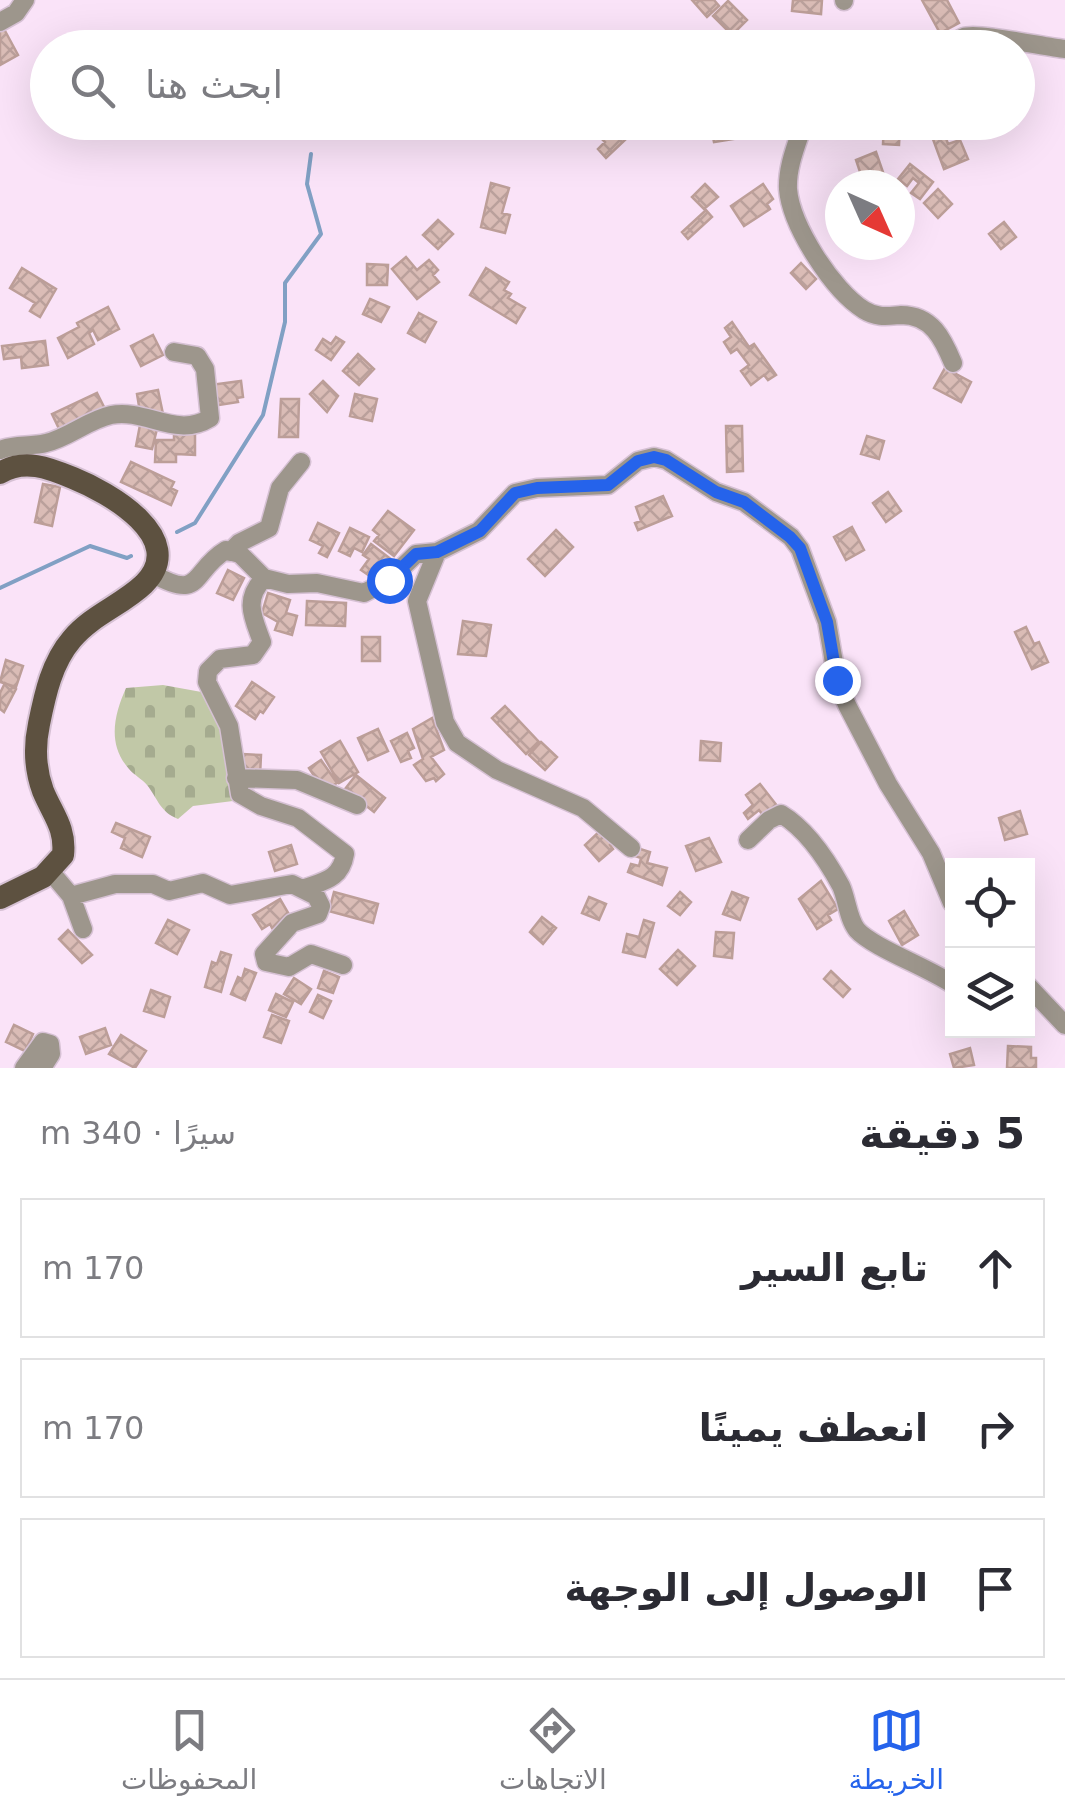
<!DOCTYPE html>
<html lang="ar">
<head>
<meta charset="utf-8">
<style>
  :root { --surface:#fff; --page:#f7f7f7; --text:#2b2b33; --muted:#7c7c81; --line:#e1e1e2; --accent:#2563eb }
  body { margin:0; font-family:"DejaVu Sans",Vazirmatn,sans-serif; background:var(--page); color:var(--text); direction:rtl }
  .controls { position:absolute; right:30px; bottom:30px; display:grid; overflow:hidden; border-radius:0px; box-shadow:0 10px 40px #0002 }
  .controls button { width:90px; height:90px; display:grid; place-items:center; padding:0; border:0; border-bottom:2px solid var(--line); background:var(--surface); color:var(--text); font:50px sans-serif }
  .compass { position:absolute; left:825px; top:170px; width:90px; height:90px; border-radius:50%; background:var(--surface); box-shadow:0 10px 40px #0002; rotate:135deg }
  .stop { position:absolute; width:30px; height:30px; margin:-22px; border:8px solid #2563eb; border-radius:50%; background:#fff }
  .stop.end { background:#2563eb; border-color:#fff; box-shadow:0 2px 10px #0008 }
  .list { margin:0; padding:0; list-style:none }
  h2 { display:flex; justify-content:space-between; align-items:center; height:130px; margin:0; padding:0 40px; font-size:42px }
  h2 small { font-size:32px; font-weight:400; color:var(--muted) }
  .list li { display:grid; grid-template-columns:65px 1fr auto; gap:30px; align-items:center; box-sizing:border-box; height:140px; margin:0 20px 20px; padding:0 20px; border:2px solid var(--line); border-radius:0px }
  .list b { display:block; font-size:38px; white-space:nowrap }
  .list em { font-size:32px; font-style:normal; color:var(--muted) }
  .icon { flex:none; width:55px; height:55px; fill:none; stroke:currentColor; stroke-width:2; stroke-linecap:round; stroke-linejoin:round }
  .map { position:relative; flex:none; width:1065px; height:1068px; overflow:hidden; direction:ltr }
  .search { position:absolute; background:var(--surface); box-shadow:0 10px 40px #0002; left:30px; right:30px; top:30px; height:110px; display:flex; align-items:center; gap:25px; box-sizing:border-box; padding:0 35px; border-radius:55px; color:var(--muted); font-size:38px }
  .sheet { height:610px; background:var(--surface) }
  nav { display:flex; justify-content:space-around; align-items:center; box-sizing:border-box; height:140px; border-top:2px solid var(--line); background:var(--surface); font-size:28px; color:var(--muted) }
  nav a { display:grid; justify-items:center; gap:5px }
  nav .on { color:var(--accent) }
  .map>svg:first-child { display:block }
  .cemetery { fill:url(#cemetery-stones) }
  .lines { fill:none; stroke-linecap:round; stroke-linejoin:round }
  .stream { stroke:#81a0c4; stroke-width:4 }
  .building { fill:url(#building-cross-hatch); stroke:#bc9e98; stroke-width:2.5 }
  .minor-casing { stroke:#d6c1d4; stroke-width:21 }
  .major-casing { stroke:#d6c1d4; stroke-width:26 }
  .minor { stroke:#9d968c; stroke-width:18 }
  .major { stroke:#5d5140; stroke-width:22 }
  .route { stroke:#2563eb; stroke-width:12 }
</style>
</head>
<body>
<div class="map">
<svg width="1065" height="1068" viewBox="0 0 1065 1068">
  <defs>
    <pattern id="cemetery-stones" width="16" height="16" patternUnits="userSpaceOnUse" patternTransform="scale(2.5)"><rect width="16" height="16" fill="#c1c8a7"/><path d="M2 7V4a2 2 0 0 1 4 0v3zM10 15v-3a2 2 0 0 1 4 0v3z" fill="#a5ab8f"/></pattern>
    <pattern id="building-cross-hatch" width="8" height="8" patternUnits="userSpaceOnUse" patternTransform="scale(2.5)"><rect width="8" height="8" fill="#dabcb6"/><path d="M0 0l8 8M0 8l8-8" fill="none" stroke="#baa09c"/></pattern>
  </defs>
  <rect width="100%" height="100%" fill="#fae3f8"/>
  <!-- cemetery -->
  <path class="cemetery" d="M163,685L207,693L228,738L233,801L193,806L178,819C160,812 158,799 147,785C142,779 134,775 129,769C107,744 114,715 126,688Z"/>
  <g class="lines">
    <!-- stream -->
    <path class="stream" d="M177,532L195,523L263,415L285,322V283L321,234L307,184L311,154
      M0,588L90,546L127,558L131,556"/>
  </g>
  <!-- building -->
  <path class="building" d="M692,0H714L719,6L707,17Z
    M793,0H822L821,14L792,11Z
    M922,0H947L959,23L940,33Z
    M728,1L747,20L732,35L713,16Z
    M4,29L18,55L0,65V31Z
    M601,122H624L629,129L622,135L626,139L606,158L598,149L605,142L593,130Z
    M710,122H744L746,137L714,142Z
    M884,122H895V126H900L899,145L883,144Z
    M942,127L948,144L960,140L968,159L944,169L930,131Z
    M876,152L885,178L876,181L873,171L861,175L856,160Z
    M910,164L933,182L920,199L911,193L919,183L913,178L907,186L898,179Z
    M491,183L509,188L502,213L510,215L505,233L481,227Z
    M705,184L718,197L704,209L692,197Z
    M763,184L773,199L767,204L770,209L744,226L731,206Z
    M938,189L952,204L938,218L924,203Z
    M706,210L712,217L688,239L682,232Z
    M438,220L453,234L438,249L423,235Z
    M1004,222L1016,237L1001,249L989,234Z
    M406,257L417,270L429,260L438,270L433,275L439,282L417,299L392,269Z
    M801,263L816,279L806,289L791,273Z
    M367,264L388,265L387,285H367Z
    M22,268L56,289L40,317L30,311L35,303L10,288Z
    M486,268L509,282L504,290L511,294L508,298L525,308L516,323L470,295Z
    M370,299L389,307L381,322L363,314Z
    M108,307L119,329L98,340L93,330L89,333L94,344L68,358L58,338L79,327L77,323Z
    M419,313L436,322L425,342L408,333Z
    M732,322L749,347L754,344L776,375L768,380L764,375L751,385L741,371L749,365L737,349L731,353L724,342L731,337L725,328Z
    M153,335L163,355L141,366L131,346Z
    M336,337L344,342L331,360L316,350L323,339L331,344Z
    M45,341L48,365L22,368L21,357L4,359L2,346Z
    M358,354L374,369L359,385L343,371Z
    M945,368L971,382L961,402L934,388Z
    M241,381L243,397L237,398L238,402L212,406L210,385Z
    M323,381L338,396L327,412L310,394Z
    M158,390L163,414L141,418L137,394Z
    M97,393L107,413L62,435L52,414Z
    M355,394L377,399L372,421L350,416Z
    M281,399H299L298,437H279Z
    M140,425L157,429L152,449L136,446Z
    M726,426H742L743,471L727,472Z
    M174,433L195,434V455L176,454V462H155L156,440H174Z
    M867,436L884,441L879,459L861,454Z
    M131,462L174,482L171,488L177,491L171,505L121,482Z
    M43,484L60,487L52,526L35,522Z
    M888,492L901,511L886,522L873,503Z
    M663,496L672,516L638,530L635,523L641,521L636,507Z
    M388,511L414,530L394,556L374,541L379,535L373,530Z
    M318,523L339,533L327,557L319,553L323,546L310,540Z
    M852,527L864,550L846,560L834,537Z
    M350,528L369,537L362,552L354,548L350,556L339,551Z
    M556,530L573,547L545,576L528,559Z
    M371,544L392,560L377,581L361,570L369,559L363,555Z
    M228,570L244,578L233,600L217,593Z
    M268,593L290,600L286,613L297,616L292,635L275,630L278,622L262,613Z
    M307,601L346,603L345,626L306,625Z
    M463,621L491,625L486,656L458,654Z
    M1026,627L1034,644L1039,642L1048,662L1032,669L1015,632Z
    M362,637H380V661H362Z
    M6,660L23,666L16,687L0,682Z
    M252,682L274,697L263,713L260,711L255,719L236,706Z
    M5,683L16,689L4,712L0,709V693Z
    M505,706L539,742L526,754L492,718Z
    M432,718L444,750L431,757L444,774L436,781L434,778L426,781L414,765L423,759L413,729Z
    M378,729L388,751L368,760L358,738Z
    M407,733L414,748L408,751L411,758L401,762L391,741Z
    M340,741L358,772L339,783L321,752Z
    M701,741L721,743L720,761L700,760Z
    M541,742L557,757L545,770L529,755Z
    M242,754L261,755L260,776H241Z
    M321,760L337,783L324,791L309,768Z
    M356,775L385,798L374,812L345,789Z
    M760,784L778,807L765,818L759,810L748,819L744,813L753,805L746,795Z
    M1020,811L1027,834L1005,840L999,818Z
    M116,823L150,837L142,857L121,848L125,838L112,832Z
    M603,828L615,841L610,845L613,849L599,861L585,845Z
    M709,838L721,862L696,871L686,846Z
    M291,845L297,864L275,871L269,852Z
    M637,848L650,852L647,863L667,868L662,885L628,872L631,864L639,866L641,858L635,856Z
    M821,881L838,909L828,915L831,920L817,929L799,899Z
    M334,892L378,904L373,923L329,911Z
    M680,892L691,902L680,915L668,906Z
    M732,892L748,898L740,920L723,914Z
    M589,897L606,904L599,920L582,913Z
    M280,899L290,916L272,928L270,924L262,929L253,915Z
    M904,911L918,935L902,945L889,921Z
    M542,917L556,928L543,944L530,932Z
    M168,920L189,930L177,954L156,943Z
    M644,920L654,923L645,957L623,952L627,934L639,937Z
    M68,930L92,955L82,963L59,939Z
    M716,932L734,933L732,958L714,956Z
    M678,950L695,966L677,985L660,969Z
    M221,952L231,955L221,992L205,987L212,962L217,964Z
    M245,969L256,973L245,1000L231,994L238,977L242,979Z
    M324,971L339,977L333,993L318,988Z
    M831,971L850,989L843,997L824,979Z
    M294,978L311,989L301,1004L284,994Z
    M151,990L170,997L164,1017L144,1011Z
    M276,994L293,1002L286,1017L269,1010Z
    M318,995L331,1001L323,1018L310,1012Z
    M272,1015L289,1021L281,1043L264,1037Z
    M14,1025L33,1034L25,1051L6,1042Z
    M105,1028L111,1045L86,1054L80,1037Z
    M121,1035L146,1051L135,1068L109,1054Z
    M1008,1046L1031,1047V1058H1036V1068H1007Z
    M970,1048L974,1065L954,1068L950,1054Z"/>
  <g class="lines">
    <!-- minor casing -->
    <g class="minor-casing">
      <path id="minor" d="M844,1V0
        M0,22L16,13L25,0
        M950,48C955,44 958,39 964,37C977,32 1045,47 1065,49
        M804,122C797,144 787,166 788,189C791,226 833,291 864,310C877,318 887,316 901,315C932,315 943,339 953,363
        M0,450C13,444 31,447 46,443C68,438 88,420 111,415C146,408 176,439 210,418L205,369L197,356L174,352
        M230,552L239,543L269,528L280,488L301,462
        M437,552L417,601L445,722L457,743L497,770L583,808L631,848
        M153,574C203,602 191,571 226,550L240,554L264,578L288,584L317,583L364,593L389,580L416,554L437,552L479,531L515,493L537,488L608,485L638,461L654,457L666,460L716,492L744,502L791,537L800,549L827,622L837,680L847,705L888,784L931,853L952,903
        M264,578C243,600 253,617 262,642L253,655L220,659L208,671L207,682L229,726L240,794L261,806L298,818L345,854C341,879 324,881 303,889
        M236,778L297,780L357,805
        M748,840L769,820L781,814C806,829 827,860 841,886C847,899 848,919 857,930C872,947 929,968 952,984
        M50,871L71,896L83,929
        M71,896L115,884H153L169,891L203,883L230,895L292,884L316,896L321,906L318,914L292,923L264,954L266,962L289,967L311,954L343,965
        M1028,986L1065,1025
        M24,1068L43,1042L50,1044L51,1054L42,1068"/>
    </g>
    <!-- major casing -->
    <g class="major-casing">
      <path id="major" d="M0,473C24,458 49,468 73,478C108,492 190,538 144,584C122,605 92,615 72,639C52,662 45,694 39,724C34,747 35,769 43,791C53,815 66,828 63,855L43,877L0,898"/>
    </g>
    <!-- minor -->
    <use href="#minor" class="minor"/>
    <!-- major -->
    <use href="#major" class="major"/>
  </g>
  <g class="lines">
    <!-- route -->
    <path class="route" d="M389,580L416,554L437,552L480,531L515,493L537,488L608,485L638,461L654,457L666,460L716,492L744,502L790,537L800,548L827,622L837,680"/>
  </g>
</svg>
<div class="controls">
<button><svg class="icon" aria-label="locate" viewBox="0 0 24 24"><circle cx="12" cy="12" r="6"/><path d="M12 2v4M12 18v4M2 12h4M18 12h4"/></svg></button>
<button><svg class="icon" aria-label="layers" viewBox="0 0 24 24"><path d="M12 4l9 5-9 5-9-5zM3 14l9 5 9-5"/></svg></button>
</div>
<svg class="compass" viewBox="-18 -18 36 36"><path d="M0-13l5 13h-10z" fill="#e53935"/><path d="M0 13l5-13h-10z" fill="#7c7c81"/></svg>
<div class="stop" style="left:389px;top:580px"></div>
<div class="stop end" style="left:837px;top:680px"></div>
<div class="search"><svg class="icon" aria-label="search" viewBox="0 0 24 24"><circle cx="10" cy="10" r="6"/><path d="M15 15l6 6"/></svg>ابحث هنا</div>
</div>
<section class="sheet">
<h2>5 دقيقة<small>سيرًا · 340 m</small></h2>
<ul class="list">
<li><svg class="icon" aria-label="ahead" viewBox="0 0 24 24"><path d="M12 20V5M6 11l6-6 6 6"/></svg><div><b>تابع السير</b></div><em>170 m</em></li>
<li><svg class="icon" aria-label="right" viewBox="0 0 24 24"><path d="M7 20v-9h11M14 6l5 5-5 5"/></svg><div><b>انعطف يمينًا</b></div><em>170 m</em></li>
<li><svg class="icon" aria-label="arrive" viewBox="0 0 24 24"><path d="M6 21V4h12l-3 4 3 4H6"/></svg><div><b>الوصول إلى الوجهة</b></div></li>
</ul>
</section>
<nav>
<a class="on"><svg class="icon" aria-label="map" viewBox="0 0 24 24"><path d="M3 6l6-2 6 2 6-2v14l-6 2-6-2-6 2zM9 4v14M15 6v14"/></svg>الخريطة</a>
<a><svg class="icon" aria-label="directions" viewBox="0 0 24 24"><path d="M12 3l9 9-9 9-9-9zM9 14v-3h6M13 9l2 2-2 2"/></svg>الاتجاهات</a>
<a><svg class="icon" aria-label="saved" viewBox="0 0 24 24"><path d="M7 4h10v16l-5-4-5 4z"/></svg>المحفوظات</a>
</nav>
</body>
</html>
